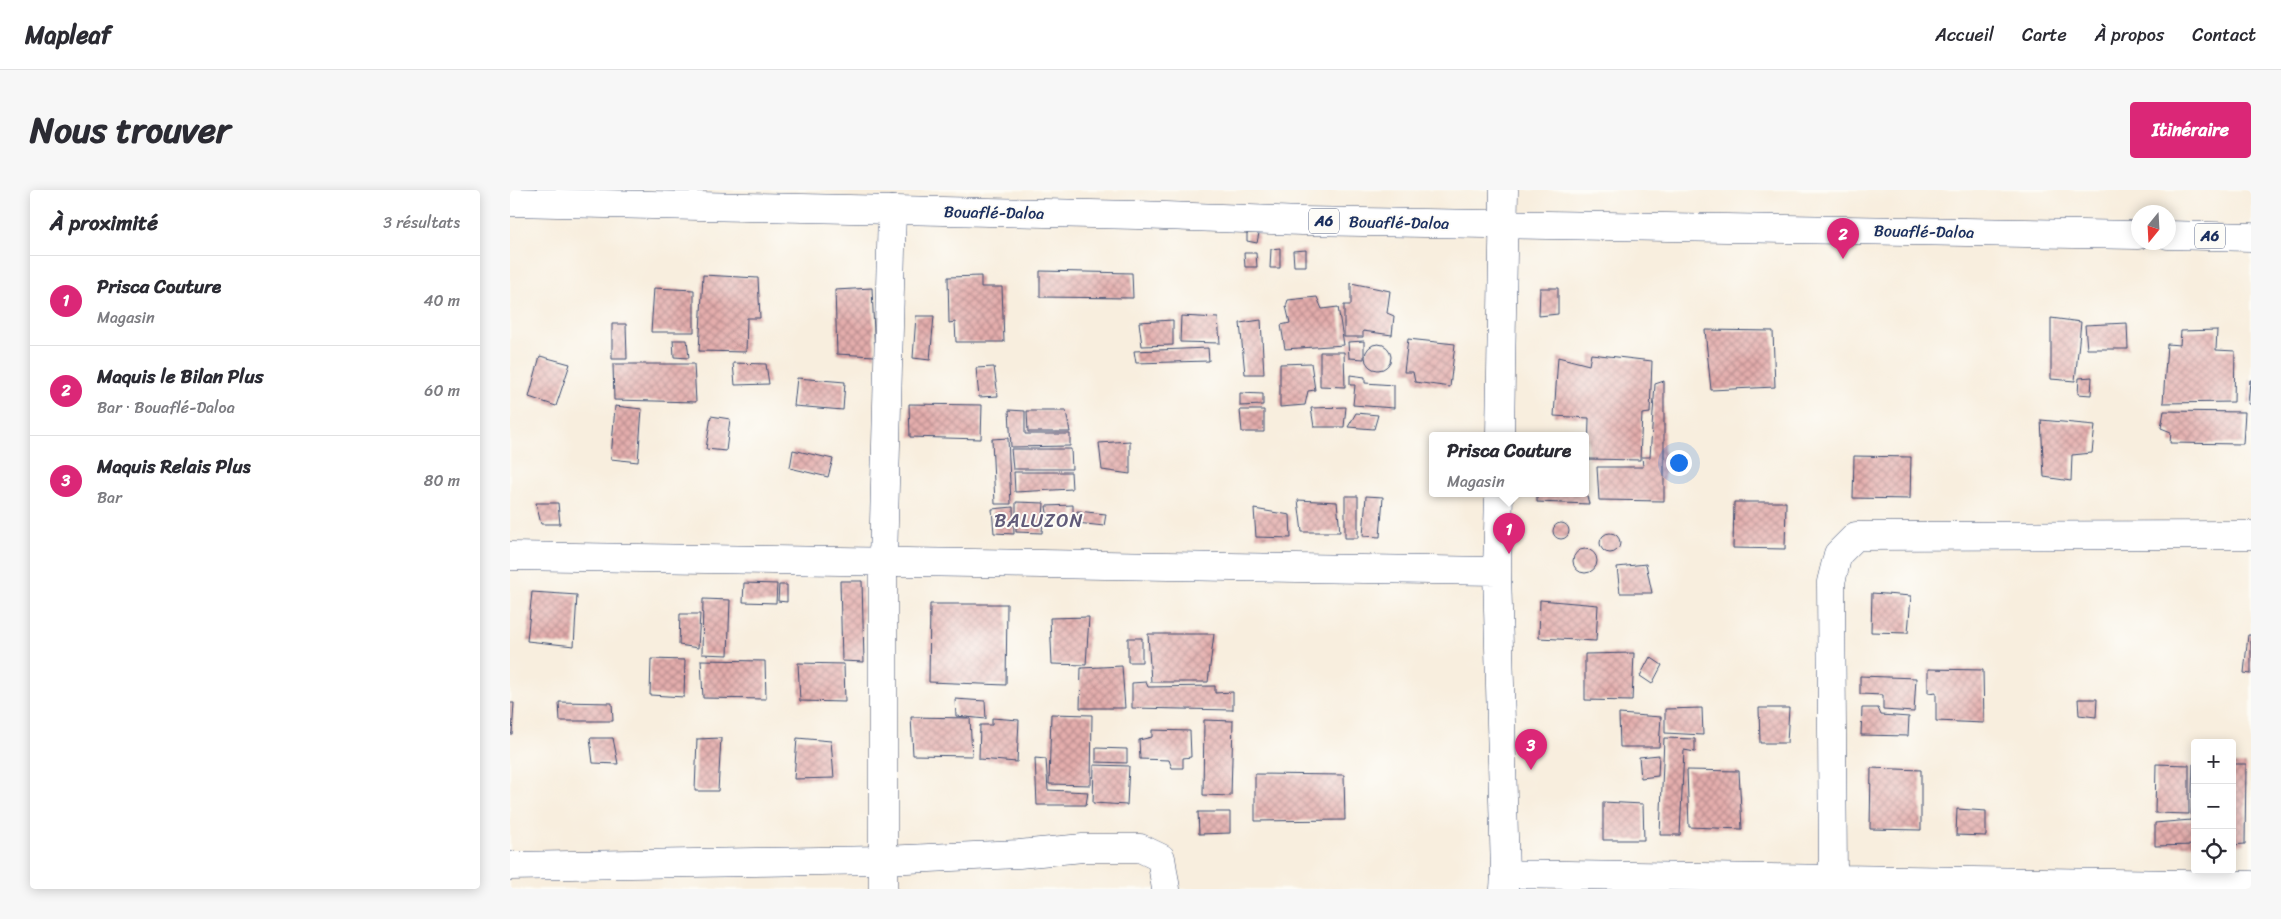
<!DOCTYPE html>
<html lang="fr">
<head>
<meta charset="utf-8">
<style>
  :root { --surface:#fff; --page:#f7f7f7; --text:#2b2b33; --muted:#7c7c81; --line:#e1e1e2; --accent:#db2777 }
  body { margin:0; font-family:Sriracha,sans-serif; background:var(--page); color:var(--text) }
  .controls { position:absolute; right:15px; bottom:15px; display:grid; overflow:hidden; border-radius:5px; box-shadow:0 2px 12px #0003 }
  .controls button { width:45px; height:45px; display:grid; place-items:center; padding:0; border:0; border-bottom:1px solid var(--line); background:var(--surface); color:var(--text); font:25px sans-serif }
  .compass { position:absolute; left:1621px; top:15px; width:45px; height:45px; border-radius:50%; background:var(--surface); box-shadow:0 2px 12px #0003; rotate:198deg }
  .you { position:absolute; left:1168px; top:272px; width:18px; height:18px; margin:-12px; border:4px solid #fff; border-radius:50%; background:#1a73e8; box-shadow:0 0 0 8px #1a73e833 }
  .badge { display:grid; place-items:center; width:32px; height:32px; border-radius:50%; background:var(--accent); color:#fff; font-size:16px; font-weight:700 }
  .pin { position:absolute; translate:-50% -41px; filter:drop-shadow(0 1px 2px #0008) }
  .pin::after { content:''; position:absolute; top:26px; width:18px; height:15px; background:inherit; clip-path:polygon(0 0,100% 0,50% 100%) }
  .popup { position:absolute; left:919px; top:242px; width:160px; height:65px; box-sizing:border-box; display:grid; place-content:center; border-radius:5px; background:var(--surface); filter:drop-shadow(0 1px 4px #0005); font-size:16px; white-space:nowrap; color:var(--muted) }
  .popup b { font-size:19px; color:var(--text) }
  .popup::after { content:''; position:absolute; left:50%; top:100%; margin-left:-10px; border:10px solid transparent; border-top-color:var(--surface) }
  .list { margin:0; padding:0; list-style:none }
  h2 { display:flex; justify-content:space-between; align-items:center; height:65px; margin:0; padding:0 20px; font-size:21px }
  h2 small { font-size:16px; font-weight:400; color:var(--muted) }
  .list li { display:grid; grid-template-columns:32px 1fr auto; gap:15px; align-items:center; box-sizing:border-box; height:90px; padding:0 20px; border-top:1px solid var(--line) }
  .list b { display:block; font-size:19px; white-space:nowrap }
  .list p { margin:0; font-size:16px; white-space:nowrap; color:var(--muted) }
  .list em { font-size:16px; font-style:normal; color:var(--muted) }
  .icon { flex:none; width:28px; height:28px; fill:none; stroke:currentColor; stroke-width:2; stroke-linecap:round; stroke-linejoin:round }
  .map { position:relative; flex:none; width:1741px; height:699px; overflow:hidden; border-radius:5px }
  header { display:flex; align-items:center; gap:30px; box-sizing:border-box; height:70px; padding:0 25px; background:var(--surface); border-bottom:1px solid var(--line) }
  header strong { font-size:24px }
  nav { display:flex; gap:28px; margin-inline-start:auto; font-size:18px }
  .intro { display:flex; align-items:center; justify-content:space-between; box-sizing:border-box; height:120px; padding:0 30px }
  h1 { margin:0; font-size:35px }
  .button { padding:12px 22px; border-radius:5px; background:var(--accent); color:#fff; font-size:18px; font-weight:700 }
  main { display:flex; gap:30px; padding:0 30px }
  aside { flex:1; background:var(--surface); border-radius:5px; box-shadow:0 2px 12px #0003 }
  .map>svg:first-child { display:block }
  .building { fill:url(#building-cross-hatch) }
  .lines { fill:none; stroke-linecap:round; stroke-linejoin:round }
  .minor-casing { stroke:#3c4c71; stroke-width:29 }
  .highway-casing { stroke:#3c4c71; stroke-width:29 }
  .minor { stroke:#fff; stroke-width:28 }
  .highway { stroke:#fff; stroke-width:28 }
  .labels { text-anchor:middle; stroke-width:4; stroke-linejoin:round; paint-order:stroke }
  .shield { fill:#fdfcf7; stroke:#5f6c8c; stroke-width:1 }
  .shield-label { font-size:15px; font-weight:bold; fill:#1b2f5e }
  .street-label { font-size:16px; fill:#1b2f5e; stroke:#fdfcf7 }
  .quarter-label { font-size:19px; letter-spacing:1px; fill:#615b79; stroke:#fdfcf7 }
</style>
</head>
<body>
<header>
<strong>Mapleaf</strong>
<nav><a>Accueil</a><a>Carte</a><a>À propos</a><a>Contact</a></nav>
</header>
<div class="intro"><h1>Nous trouver</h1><a class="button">Itinéraire</a></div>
<main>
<aside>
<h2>À proximité<small>3 résultats</small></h2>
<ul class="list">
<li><span class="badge">1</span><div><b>Prisca Couture</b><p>Magasin</p></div><em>40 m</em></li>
<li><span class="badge">2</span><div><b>Maquis le Bilan Plus</b><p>Bar · Bouaflé-Daloa</p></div><em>60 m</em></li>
<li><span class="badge">3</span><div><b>Maquis Relais Plus</b><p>Bar</p></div><em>80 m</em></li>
</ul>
</aside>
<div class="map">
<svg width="1741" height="699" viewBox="0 0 1741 699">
  <defs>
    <pattern id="building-cross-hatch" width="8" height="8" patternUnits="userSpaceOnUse" patternTransform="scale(1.25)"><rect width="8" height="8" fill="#e4adac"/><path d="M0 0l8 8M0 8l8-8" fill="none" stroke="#b88d8f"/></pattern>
  </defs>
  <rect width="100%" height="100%" fill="#fdfcf7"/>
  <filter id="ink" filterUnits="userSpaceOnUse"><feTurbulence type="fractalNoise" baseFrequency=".02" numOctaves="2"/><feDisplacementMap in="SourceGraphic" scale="10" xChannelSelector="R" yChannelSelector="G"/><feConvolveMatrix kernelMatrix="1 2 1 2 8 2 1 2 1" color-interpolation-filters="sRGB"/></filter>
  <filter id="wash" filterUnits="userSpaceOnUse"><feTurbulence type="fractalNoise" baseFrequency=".0096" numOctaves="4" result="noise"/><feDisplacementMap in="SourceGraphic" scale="20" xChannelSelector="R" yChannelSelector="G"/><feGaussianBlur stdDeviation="1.12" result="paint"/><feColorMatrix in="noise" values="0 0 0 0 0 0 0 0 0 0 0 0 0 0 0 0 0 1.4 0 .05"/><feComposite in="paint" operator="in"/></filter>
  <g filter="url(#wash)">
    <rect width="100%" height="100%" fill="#f8eede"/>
    <g id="blocks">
      <!-- building -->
      <path class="building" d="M737,43H749L747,53L737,51Z
        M770,58V78H760L761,59Z
        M796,60V76H784L783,61Z
        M734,63H746L747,77H735Z
        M530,81L622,83L623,108L530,107Z
        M193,85L248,88L250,128H237L236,162L189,161Z
        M471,86V97H492L494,152H446L445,132L439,133L438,87Z
        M841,93L880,101L877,123L884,126L882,145L853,141V147H834V115H841Z
        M144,98L184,100V142H141Z
        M362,98L365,166L327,164L325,100Z
        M1030,98H1048V124L1029,126Z
        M807,107L812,119L828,117L834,155L775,159L771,135L780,133L776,116L778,110Z
        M406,126H424L420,170L403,168Z
        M671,126L708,128L710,153L670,152Z
        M1541,128L1571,132L1565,191L1541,189Z
        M663,130V155L632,156L629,132Z
        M751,130L754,184H735L730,133Z
        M1617,133L1618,159H1577L1575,135Z
        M102,134H116L117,169H102Z
        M1195,140L1263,141L1265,197L1201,200Z
        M1707,140L1706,160L1725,161L1724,212L1653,213L1657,154L1670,155L1671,141Z
        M898,149L945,154L940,197L905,192L903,182H894Z
        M163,150H177L179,168L164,167Z
        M854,151V169L839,168L838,152Z
        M855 167a13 13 0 1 1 26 0a13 13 0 1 1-26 0Z
        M698,158L699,171L626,173L624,161Z
        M810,162H834L835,197L810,196Z
        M1081,164L1142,171L1140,223L1132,224L1130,270L1078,269L1079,228L1044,226L1048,167L1079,175Z
        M30,166L60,174L46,216L19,207Z
        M223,173L256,174L259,194L225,195Z
        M801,173L805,200L798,201L795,215L770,217V174Z
        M103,174H184L186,212L104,210Z
        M484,177L488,206L469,207L466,178Z
        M840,185L855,187V193L884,195V218L843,215L845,195H840Z
        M1582,187L1581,205L1568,204L1569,188Z
        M287,188L335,192L333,220L284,216Z
        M1740,190H1741V214H1738Z
        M1154,191V311L1089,310L1087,277H1133L1132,267H1140L1145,194Z
        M730,203L753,204V215L730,216Z
        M399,214L472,215L471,249L400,247Z
        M105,216L132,219L128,272L101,269Z
        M836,217L834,237H804L801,218Z
        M499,220L515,221V244H560V256L501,257Z
        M730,220H754V242H732Z
        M517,221H556L560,242H518Z
        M1654,221L1735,222L1733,254L1660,253L1661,242L1651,238Z
        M846,223L868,225L864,239L838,237Z
        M201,226L220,229L216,261L196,259Z
        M1531,230L1585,235L1582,263L1562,265L1561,291L1534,287Z
        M498,248L501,314H485L482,249Z
        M620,251V284L592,280L589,253Z
        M501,259H561L562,279H503Z
        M283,260L323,269L318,287L280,278Z
        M1344,266L1401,267L1400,309L1343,308Z
        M504,282H561L562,299L505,302Z
        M1075,298L1079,314L1027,312V303H1075Z
        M835,306H848V348H835Z
        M856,306L873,307L870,347L853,346Z
        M788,310L827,312L830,342H792Z
        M506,312L534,313L532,343L506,342Z
        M1224,312H1276L1275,359L1223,358Z
        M26,313H48L50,334H31Z
        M563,315V328L538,330L536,316Z
        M503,317L504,344L484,343L482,319Z
        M744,319L780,325L781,348L746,347Z
        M567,321L596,324L594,336L567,333Z
        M1043 341a8 8 0 1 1 16 0a8 8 0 1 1-16 0Z
        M1090 353a10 10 0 1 1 20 0a10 10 0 1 1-20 0Z
        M1063 371a12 12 0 1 1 24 0a12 12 0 1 1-24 0Z
        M1136,374L1142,403H1110L1107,377Z
        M330,391H352L354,472L332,471Z
        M234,393L267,394L266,413L233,412Z
        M269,395H277V412L268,411Z
        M22,402L67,405L64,456L17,451Z
        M1362,403L1401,406L1398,443L1361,442Z
        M193,409L220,410L218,465L192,464Z
        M1030,410L1088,415L1086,451L1029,448Z
        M420,414H497L496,495L419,492Z
        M170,424H190L188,458L169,455Z
        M579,427L576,475L542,474L540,428Z
        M638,444H704L698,492H641Z
        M1738,445H1741V484L1734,483Z
        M618,448H632V472H618Z
        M1124,463L1122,511L1075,510V464Z
        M1140,467L1152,475L1142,494L1130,486Z
        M141,469L175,470L174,507L140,505Z
        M191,470L255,471L256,509L193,508Z
        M288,473L334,474L335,512L290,511Z
        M612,476L615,518H570L571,478Z
        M1418,479L1473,480L1474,533L1426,531V502L1418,503Z
        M1350,486L1406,488L1404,522L1373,520V505L1350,504Z
        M636,492L638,497L705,496V503L723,502V520L622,518V493Z
        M445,509L475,511L476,529L446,526Z
        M1568,509H1587L1586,527L1569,525Z
        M49,512L102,513L103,531H50Z
        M0,513H4L2,544H0Z
        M1192,518L1193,545L1155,543V519Z
        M1249,518H1279L1277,553H1250Z
        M1352,518H1368L1371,525L1399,527L1398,546L1351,545Z
        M541,524L582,525L581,595L539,594Z
        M1109,524L1151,527L1149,557H1110Z
        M401,527L460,528L462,566L403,565Z
        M482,528L509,530L507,572L469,569L470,535H482Z
        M694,530L723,531L721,606L693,605Z
        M642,540L680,541L681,567L673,568V578H662L659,570L630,569L629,550L642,547Z
        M80,548H103L108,574L83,573Z
        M211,548L208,601H185L187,549Z
        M287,548L321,551L324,588L284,589Z
        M1154,548L1185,549V562L1174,560L1170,645H1150Z
        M586,558L617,559V573L586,572Z
        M1149,565L1148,586L1131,588L1129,567Z
        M525,568L536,569L538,600L578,602L576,615H527Z
        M1646,574L1679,575V624L1645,623Z
        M1683,574H1685V655L1645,656V633L1681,630Z
        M1722,574H1736L1735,654L1722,655Z
        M584,575L619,576L617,615L583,613Z
        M1361,578L1411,580V640L1360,639Z
        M1177,580L1229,581L1232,639L1179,637Z
        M745,584L834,585L835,630L745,631Z
        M1093,612L1133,614L1134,650H1093Z
        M1447,619L1476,621V646L1446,645Z
        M688,622H720V643L689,644Z"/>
    </g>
  </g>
  <g filter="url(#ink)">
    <use href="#blocks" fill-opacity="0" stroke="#3c4c71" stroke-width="1"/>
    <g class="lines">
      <!-- minor casing -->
      <g class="minor-casing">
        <path id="minor" d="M990,245L994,0
          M989,303L987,381L995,684L994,699
          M0,366L987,381
          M0,676L374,670L509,664L573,658H630L651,668L656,699
          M995,684L1741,695
          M1323,689L1321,392L1328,364L1346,346L1741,345
          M373,699V372L382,20"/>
      </g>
      <!-- highway casing -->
      <g class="highway-casing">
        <path id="highway" d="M0,12L627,25L792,31L1628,45
          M1658,45L1741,47"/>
      </g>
      <!-- minor -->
      <use href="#minor" class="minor"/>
      <!-- highway -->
      <use href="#highway" class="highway"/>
    </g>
  </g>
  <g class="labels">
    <!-- shield labels -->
    <g class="shield">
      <rect x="799" y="18.5" width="30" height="25" rx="4"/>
      <rect x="1685" y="33.5" width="30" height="25" rx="4"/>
    </g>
    <g class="shield-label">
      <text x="814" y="36">A6</text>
      <text x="1700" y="51">A6</text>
    </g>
    <!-- street labels -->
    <g class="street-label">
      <text transform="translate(484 22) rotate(1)" y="6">Bouaflé-Daloa</text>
      <text transform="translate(889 32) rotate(1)" y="6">Bouaflé-Daloa</text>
      <text transform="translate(1414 41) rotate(1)" y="6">Bouaflé-Daloa</text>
    </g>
    <!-- quarter labels -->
    <g class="quarter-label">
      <text x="529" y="337">BALUZON</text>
    </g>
  </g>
</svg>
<div class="controls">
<button>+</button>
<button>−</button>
<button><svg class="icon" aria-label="locate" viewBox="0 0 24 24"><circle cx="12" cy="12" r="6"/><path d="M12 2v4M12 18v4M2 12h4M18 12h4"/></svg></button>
</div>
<svg class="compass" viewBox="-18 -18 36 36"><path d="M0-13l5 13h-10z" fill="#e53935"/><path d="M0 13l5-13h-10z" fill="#7c7c81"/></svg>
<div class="you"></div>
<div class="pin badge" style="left:999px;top:364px">1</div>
<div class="popup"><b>Prisca Couture</b>Magasin</div>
<div class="pin badge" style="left:1333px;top:69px">2</div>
<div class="pin badge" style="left:1021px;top:580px">3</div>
</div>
</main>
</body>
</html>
